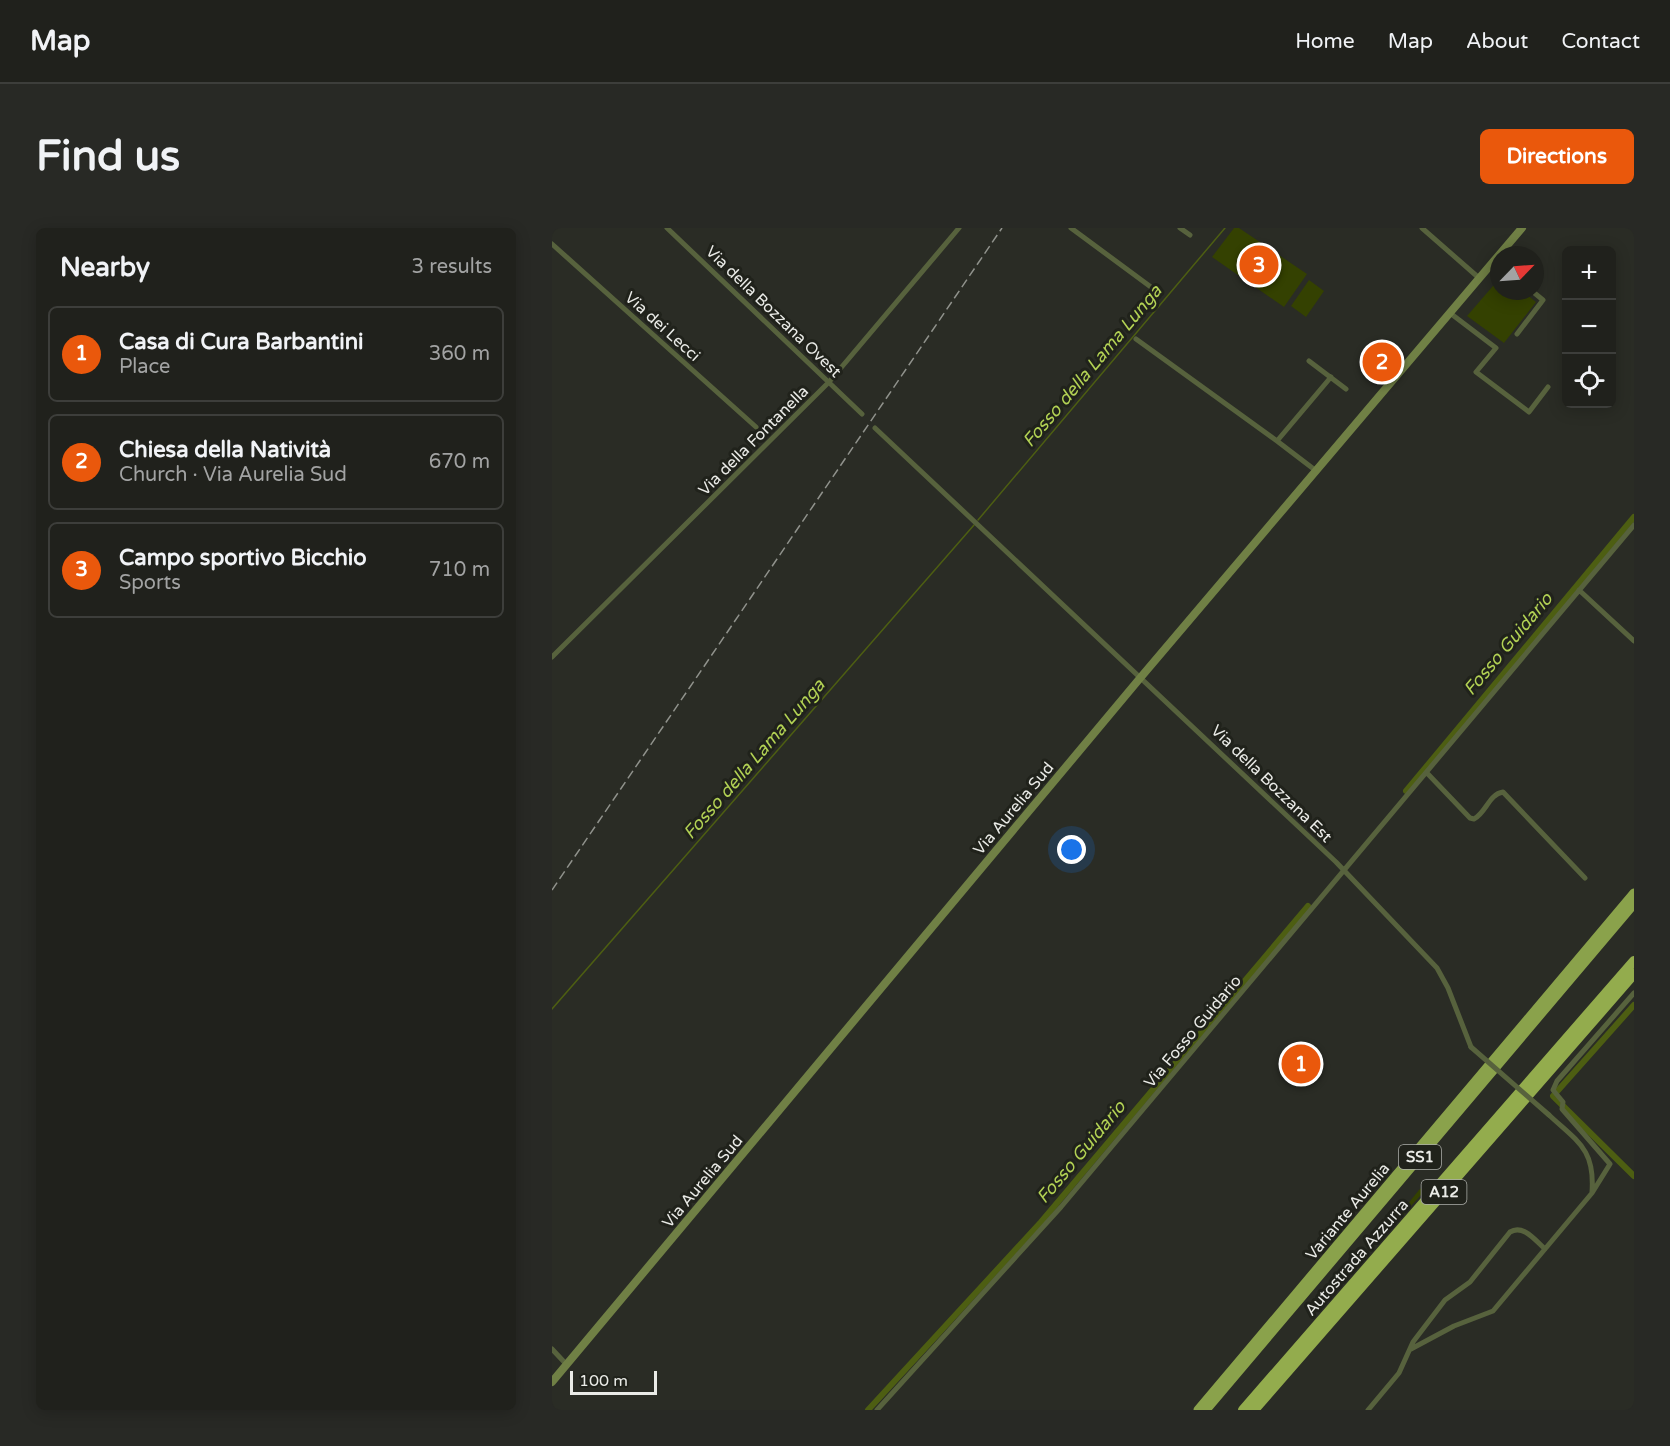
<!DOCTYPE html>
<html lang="en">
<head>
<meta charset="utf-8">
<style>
  :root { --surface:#20211c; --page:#282925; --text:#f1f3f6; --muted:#a2a3a3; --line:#3d3e3b; --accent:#ea580c }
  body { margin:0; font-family:"Varela Round",sans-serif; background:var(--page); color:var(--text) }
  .controls { position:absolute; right:18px; top:18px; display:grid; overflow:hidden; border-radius:9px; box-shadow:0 3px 15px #0003 }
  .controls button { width:54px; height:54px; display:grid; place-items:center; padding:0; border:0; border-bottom:2px solid var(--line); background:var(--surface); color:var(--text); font:30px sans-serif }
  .compass { position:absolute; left:938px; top:18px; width:54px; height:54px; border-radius:50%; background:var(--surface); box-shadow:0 3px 15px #0003; rotate:65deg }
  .scale { position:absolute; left:18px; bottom:15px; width:87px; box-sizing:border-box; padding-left:6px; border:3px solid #eaebe7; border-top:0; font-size:16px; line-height:21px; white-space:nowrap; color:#eaebe7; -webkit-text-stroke:4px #20221b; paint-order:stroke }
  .you { position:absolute; left:520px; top:622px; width:21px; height:21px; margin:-15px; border:4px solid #fff; border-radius:50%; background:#1a73e8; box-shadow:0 0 0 9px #1a73e833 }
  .badge { display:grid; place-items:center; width:39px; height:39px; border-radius:50%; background:var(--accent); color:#fff; font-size:20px; font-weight:700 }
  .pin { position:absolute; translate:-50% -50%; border:3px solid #fff; box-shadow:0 2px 6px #0006 }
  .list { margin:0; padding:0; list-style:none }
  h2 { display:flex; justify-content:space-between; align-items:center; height:78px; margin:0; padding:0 24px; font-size:26px }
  h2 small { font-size:20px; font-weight:400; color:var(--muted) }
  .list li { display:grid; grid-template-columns:39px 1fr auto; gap:18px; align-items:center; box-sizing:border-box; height:96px; margin:0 12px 12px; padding:0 12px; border:2px solid var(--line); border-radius:9px }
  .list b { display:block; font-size:22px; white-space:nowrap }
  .list p { margin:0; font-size:20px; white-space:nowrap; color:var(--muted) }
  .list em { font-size:20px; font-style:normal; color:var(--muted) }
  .icon { flex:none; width:33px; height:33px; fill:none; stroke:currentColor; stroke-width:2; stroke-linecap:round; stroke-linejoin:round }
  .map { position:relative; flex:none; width:1082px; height:1182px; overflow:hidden; border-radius:9px }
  header { display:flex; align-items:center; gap:36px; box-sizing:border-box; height:84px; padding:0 30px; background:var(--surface); border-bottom:2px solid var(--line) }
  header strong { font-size:28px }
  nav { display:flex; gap:33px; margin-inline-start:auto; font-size:21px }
  .intro { display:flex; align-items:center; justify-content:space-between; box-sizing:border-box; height:144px; padding:0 36px }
  h1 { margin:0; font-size:42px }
  .button { padding:15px 27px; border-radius:9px; background:var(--accent); color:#fff; font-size:21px; font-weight:700 }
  main { display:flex; gap:36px; padding:0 36px }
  aside { flex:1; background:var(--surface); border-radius:9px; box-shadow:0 3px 15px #0003 }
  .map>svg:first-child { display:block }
  .green { fill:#344101 }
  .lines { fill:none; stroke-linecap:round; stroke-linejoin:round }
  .stream { stroke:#4d5e12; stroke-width:1.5 }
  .canal { stroke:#4d5e12; stroke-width:6 }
  .minor { stroke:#57623d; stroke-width:5 }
  .secondary { stroke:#708045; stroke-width:8 }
  .trunk { stroke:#8aa24b; stroke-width:9 }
  .motorway { stroke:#93ac4d; stroke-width:10 }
  .rail { stroke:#90928c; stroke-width:1.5; stroke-dasharray:9 4.5; stroke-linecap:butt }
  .minor-bridge { stroke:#57623d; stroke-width:5 }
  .labels { text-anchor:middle; stroke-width:6; stroke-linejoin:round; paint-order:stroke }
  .shield { fill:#20221b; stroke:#adafaa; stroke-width:1.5 }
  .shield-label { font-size:15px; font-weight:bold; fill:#eaebe7 }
  .street-label { font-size:16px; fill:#eaebe7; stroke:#20221b }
  .water-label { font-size:18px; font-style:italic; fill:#b2d154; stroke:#20221b }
</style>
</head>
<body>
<header>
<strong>Map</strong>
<nav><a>Home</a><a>Map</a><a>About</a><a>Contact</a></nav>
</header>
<div class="intro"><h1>Find us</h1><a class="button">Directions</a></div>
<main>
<aside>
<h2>Nearby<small>3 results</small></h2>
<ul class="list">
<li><span class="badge">1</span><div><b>Casa di Cura Barbantini</b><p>Place</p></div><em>360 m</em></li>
<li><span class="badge">2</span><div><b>Chiesa della Natività</b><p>Church · Via Aurelia Sud</p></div><em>670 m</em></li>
<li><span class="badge">3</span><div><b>Campo sportivo Bicchio</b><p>Sports</p></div><em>710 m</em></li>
</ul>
</aside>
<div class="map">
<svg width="1082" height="1182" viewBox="0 0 1082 1182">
  <rect width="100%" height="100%" fill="#2a2c25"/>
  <!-- green -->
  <path class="green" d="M682,0H687L755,46L732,79L660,29Z
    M947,51V63H966L969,65L970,63L984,74L952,115L915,88Z
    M757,52L772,63L754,89L739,78Z
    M876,954H878V957L831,1009L834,1001L842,993L867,962Z"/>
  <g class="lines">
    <!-- stream -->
    <path class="stream" d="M426,292L673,0
      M0,781L422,297"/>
    <!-- canal -->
    <path class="canal" d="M854,563L1082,289
      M1082,777L1001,868L1082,948
      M316,1182L489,994L756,678"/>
    <!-- minor -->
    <path class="minor" d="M115,0L310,186
      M519,0L607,65
      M628,0L638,7
      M870,0L927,50
      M0,16L204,199
      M898,85L944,120L924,144L977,184L996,159
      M965,106L991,72L980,63
      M584,111L725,213
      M757,133L794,161
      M323,200L784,634L885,740L896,760L919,819
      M763,242L725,213L779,149
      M1027,362L1082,413
      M0,429L277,154L407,0
      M875,545L918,590L922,591C934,585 937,566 951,564L1033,650
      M997,887C1026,914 1043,921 1040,964
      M0,1121L14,1136
      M859,1121L902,1098L941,1083L993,1021
      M325,1182L509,979L1082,297
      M816,1182L847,1145L861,1114L893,1072L918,1054L958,1004C971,996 983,1012 993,1021L1040,965L1058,936L1010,881L1011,874L1001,862L1005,853L1082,765"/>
    <!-- secondary -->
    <path class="secondary" d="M947,27L970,0
      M0,1154L589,449L947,27"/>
    <!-- trunk -->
    <path class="trunk" d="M646,1182L1082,665
      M654,1182L1082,676"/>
    <!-- motorway -->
    <path class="motorway" d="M691,1182L1082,733
      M702,1182L1082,746"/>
    <!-- rail -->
    <path class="rail" d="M0,662L450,0"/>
    <!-- minor-bridge -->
    <path class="minor-bridge" d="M919,819L997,887"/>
  </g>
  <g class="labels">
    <!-- shield labels -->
    <g class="shield">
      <rect x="847" y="917" width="42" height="24" rx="4.5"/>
      <rect x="869.5" y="952" width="45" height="24" rx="4.5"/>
    </g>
    <g class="shield-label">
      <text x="868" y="934">SS1</text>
      <text x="892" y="969">A12</text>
    </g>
    <!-- street labels -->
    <g class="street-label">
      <text transform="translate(222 83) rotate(44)" y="6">Via della Bozzana Ovest</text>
      <text transform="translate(111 98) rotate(42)" y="6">Via dei Lecci</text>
      <text transform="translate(201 212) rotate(-45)" y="6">Via della Fontanella</text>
      <text transform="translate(720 555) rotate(44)" y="6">Via della Bozzana Est</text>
      <text transform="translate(461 580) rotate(-50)" y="6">Via Aurelia Sud</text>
      <text transform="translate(640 803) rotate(-50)" y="6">Via Fosso Guidario</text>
      <text transform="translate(150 953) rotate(-50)" y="6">Via Aurelia Sud</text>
      <text transform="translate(795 983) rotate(-50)" y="6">Variante Aurelia</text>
      <text transform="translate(804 1029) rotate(-49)" y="6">Autostrada Azzurra</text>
    </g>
    <!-- water labels -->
    <g class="water-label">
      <text transform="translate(540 138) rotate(-50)" y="6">Fosso della Lama Lunga</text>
      <text transform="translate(956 416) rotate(-50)" y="6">Fosso Guidario</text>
      <text transform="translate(202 531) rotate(-49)" y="6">Fosso della Lama Lunga</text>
      <text transform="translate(529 924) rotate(-50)" y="6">Fosso Guidario</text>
    </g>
  </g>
</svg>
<div class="controls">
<button>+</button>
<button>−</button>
<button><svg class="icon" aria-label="locate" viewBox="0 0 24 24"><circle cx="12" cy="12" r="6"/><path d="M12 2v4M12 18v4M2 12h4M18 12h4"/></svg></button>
</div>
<svg class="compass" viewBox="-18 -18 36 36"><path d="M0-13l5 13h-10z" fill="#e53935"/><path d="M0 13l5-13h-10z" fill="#a2a3a3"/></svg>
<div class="scale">100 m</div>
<div class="you"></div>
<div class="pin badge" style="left:749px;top:836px">1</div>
<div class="pin badge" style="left:830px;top:134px">2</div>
<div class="pin badge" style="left:707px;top:37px">3</div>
</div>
</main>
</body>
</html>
